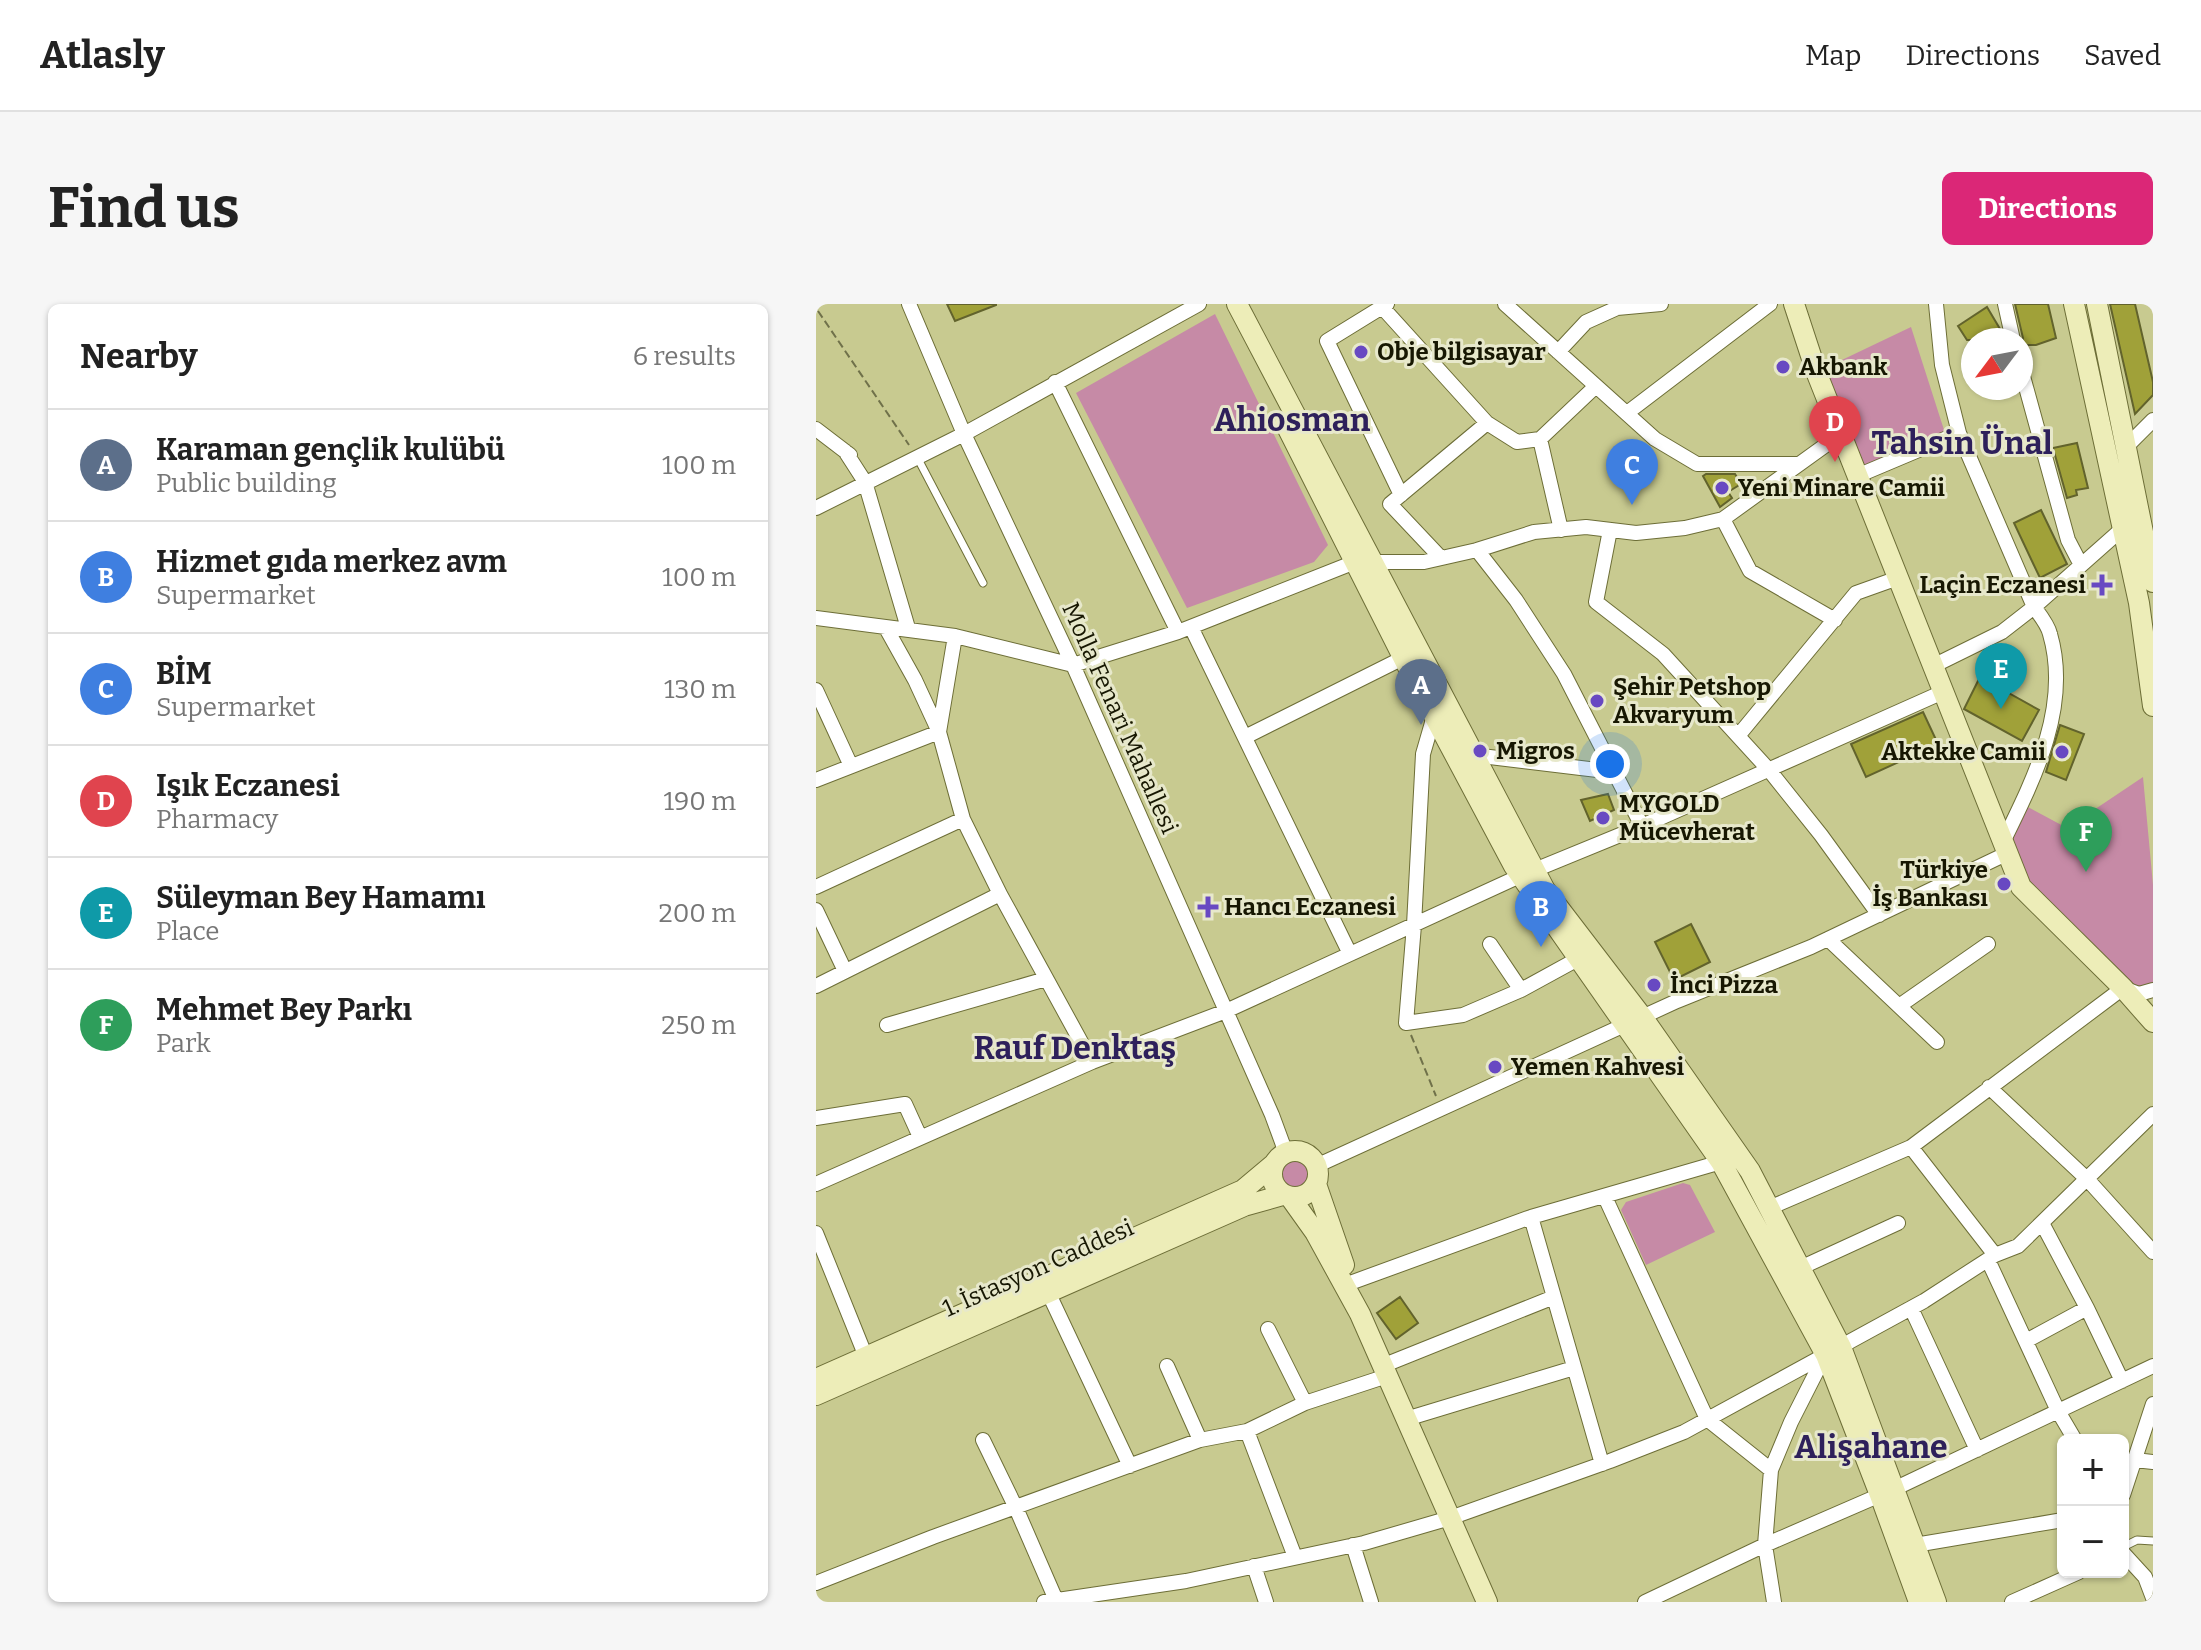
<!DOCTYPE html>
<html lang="en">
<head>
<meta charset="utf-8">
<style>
  :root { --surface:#fff; --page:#f6f6f6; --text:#222; --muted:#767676; --line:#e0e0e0; --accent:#db2777 }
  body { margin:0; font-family:Bitter,serif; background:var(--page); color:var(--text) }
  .controls { position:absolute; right:24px; bottom:24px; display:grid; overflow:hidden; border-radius:12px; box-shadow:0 2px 6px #0004 }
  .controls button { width:72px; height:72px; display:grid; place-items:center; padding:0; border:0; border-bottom:2px solid var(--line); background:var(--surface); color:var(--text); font:40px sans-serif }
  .compass { position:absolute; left:1145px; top:24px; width:72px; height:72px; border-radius:50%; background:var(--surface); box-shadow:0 2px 6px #0004; rotate:238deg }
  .you { position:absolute; left:794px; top:460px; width:28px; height:28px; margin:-20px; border:6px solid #fff; border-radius:50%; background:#1a73e8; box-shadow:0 0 0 12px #1a73e833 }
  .badge { display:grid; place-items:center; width:52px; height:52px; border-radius:50%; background:var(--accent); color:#fff; font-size:26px; font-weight:700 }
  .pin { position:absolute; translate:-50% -66px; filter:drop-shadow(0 2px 4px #0008) }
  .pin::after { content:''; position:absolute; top:42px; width:28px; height:24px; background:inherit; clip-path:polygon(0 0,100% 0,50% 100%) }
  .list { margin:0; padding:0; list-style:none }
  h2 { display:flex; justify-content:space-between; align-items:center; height:104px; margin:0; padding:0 32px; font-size:34px }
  h2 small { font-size:26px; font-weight:400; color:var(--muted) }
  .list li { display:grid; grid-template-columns:52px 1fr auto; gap:24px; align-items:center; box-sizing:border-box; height:112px; padding:0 32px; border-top:2px solid var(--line) }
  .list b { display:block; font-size:30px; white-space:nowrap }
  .list p { margin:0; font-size:26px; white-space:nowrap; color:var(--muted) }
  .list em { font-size:26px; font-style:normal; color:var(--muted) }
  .map { position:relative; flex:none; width:1337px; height:1298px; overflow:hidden; border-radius:12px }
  header { display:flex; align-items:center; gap:48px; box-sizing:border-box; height:112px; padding:0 40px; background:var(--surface); border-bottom:2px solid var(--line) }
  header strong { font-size:38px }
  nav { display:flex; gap:44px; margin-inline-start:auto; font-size:28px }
  .intro { display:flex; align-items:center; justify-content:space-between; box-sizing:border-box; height:192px; padding:0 48px }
  h1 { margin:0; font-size:56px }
  .button { padding:20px 36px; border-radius:12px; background:var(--accent); color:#fff; font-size:28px; font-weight:700 }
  main { display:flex; gap:48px; padding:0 48px }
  aside { flex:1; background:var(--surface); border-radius:12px; box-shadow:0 2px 6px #0004 }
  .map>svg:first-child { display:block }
  .green { fill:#c68aa6 }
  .building { fill:#a0a139; stroke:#62632c; stroke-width:2 }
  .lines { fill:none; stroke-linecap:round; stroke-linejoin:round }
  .lane-casing { stroke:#6d6e37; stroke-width:9 }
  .street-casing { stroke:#6d6e37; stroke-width:16 }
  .secondary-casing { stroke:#6d6e37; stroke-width:22 }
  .path { stroke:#70714a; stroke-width:2; stroke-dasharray:8 4; stroke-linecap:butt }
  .lane { stroke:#fff; stroke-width:7 }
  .street { stroke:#fff; stroke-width:14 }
  .secondary { stroke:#ededb8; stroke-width:20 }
  .poi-dot { fill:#6849c2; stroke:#e7e8cb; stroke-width:3 }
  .labels { text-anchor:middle; stroke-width:6; stroke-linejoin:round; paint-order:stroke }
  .poi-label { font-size:24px; font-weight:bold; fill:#171702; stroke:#e7e8cb; text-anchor:start }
  .street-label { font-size:24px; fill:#171702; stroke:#e7e8cb }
  .district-label { font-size:32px; font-weight:bold; fill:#2e205b; stroke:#e7e8cb }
</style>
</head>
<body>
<header>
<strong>Atlasly</strong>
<nav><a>Map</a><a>Directions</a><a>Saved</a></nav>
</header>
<div class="intro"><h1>Find us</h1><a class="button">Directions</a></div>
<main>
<aside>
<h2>Nearby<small>6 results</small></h2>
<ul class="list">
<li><span class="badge" style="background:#5c6f8a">A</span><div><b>Karaman gençlik kulübü</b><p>Public building</p></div><em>100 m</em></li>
<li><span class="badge" style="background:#3f7fe0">B</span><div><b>Hizmet gıda merkez avm</b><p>Supermarket</p></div><em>100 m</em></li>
<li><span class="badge" style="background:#3f7fe0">C</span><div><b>BİM</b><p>Supermarket</p></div><em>130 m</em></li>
<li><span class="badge" style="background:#e0444e">D</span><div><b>Işık Eczanesi</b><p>Pharmacy</p></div><em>190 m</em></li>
<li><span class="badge" style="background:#0f9aa8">E</span><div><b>Süleyman Bey Hamamı</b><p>Place</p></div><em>200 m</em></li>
<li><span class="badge" style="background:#2e9e5b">F</span><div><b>Mehmet Bey Parkı</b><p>Park</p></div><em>250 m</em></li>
</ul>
</aside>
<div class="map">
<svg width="1337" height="1298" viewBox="0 0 1337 1298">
  <rect width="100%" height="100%" fill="#c8ca90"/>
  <!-- green -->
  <path class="green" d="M399,10L512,241L498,258L371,304L260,89Z
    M1095,23L1129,129L1046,162L1007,65Z
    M1327,473L1337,581V679L1323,685L1208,580L1192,539L1210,502L1251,524Z
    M463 872a15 15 0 1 1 30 0a15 15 0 1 1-30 0Z
    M867,879L874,881L899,928L830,961L805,906L810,898Z"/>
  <!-- building -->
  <path class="building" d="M131,0H180V1L139,17Z
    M1199,0H1232L1240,34L1220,41H1206L1207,34Z
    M1294,0H1319L1337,78V91L1319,110Z
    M1171,3L1184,25L1166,36H1151L1142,22Z
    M1261,139L1272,184L1260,186L1261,191L1251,194L1237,144Z
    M890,170H919L925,180L912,188L916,194L904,203L887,172Z
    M1225,206L1251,260L1224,274L1198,219Z
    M1164,373L1223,406L1206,437L1148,405Z
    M1107,408L1122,440L1050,473L1035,440Z
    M1244,421L1268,430L1250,476L1230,468Z
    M792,490L798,506L774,517L765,496Z
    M875,620L894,658L858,676L839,638Z
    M584,993L602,1019L580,1035L561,1009Z"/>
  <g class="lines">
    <!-- lane casing -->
    <g class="lane-casing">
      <path id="lane" d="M101,153L167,279
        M1307,1243L1321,1236L1337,1237"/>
    </g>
    <!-- street casing -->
    <g class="street-casing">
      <path id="street" d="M93,0L148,130L257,361L456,811L470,849
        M571,0L511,37L585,191
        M689,0L839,135L881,160H982
        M1120,0L1126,61L1143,129L1218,303C1224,311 1232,321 1234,330C1255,402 1218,475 1187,538
        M1189,0L1197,36
        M566,3L671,119L701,138L724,135
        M742,48L770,18L801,4L845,0
        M1205,65L1252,236L1265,261
        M239,78L362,328
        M811,109L954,0
        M0,125L34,151
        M1311,142L1337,116
        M29,147L49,178L92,324
        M1041,172L1143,129
        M0,204L148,130L383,0
        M907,215L934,267L1019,316
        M745,226L724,135L780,82
        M794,226L780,298L847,350L953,466L1005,531L1063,611
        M661,246L700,296L748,370L826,522
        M625,254L574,200L671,119
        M0,314L139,332L257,361L362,328L539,258H608L661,246L718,228L770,223L820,229L869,224L907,215L1025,130
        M375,323L534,650
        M139,332L123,428L147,515L184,590L276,758
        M1117,362L1186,328L1218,303L1306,225
        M0,386L35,462
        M618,412L607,450L598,621L590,719L647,711L705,686L769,651
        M922,432L1040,289L1082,274
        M429,433L587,354
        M657,451L798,468
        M0,476L123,428L99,376L70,324
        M0,583L147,515
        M0,606L29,667
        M1012,635L1121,738
        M674,640L705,686
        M0,682L184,590
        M1083,702L1172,640
        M71,721L230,675
        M1173,783L1272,876L1337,948
        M0,814L89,800L104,833
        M1095,843L1179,951
        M500,862L861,697L995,643L1192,549
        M0,880L276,758L410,707L704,572L826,522L1127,388
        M789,893L891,1115L955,1166
        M953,904L1095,843L1307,684L1323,690L1337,686
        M715,913L786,1160
        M1226,919L1271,1004L1306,1077
        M0,929L50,1053
        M1172,956L1242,1107L1259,1136
        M984,964L1082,919
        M534,979L715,913L905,858
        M232,988L314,1162
        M1095,1004L1161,1146
        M452,1025L489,1099
        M1210,1037L1271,1004
        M351,1062L384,1136
        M566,1062L738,993
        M590,1115L758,1064
        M431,1127L479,1253
        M167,1136L200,1204L240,1296
        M1319,1156L1337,1158
        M1307,1191L1337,1100
        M537,1241L555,1298
        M1099,1241L1247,1216
        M1307,1249L1329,1273L1337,1294
        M438,1262L450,1298
        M0,1279L117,1233L384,1136L431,1127L489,1099L571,1072
        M228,1298L370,1277L548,1239L634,1214L794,1157L868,1128L1108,997L1179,951L1202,942L1337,810
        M829,1298L949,1241L1078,1185L1337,1062
        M958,1298L949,1241L955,1166L975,1118L1009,1051
        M1196,1298L1263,1268"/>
    </g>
    <!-- secondary casing -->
    <g class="secondary-casing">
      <path id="secondary" d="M421,0L729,586L827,714L934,867L1025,1043L1120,1298
        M978,0L1001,70L1205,583L1307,684L1337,718
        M1258,0L1323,299L1337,402
        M1281,0L1337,278
        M469,119L591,361L698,562L905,858L1010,1051L1064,1191L1103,1298
        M456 870a23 23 0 1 1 46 0a23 23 0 1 1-46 0Z
        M500,880L528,961
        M474,893L499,928L544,1010L671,1298
        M0,1075L427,886L458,860
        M0,1091L428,902L467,891"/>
    </g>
    <!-- path -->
    <path class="path" d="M2,7L93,141
      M595,731L620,792"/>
    <!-- lane -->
    <use href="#lane" class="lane"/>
    <!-- street -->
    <use href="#street" class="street"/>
    <!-- secondary -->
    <use href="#secondary" class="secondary"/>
  </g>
  <!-- markers -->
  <g class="poi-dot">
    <circle cx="545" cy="48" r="8"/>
    <circle cx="967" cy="63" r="8"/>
    <circle cx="906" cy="184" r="8"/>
    <path d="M1282 269h8v8h8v8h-8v8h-8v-8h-8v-8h8z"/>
    <circle cx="781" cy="397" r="8"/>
    <circle cx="664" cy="447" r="8"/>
    <circle cx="1246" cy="448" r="8"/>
    <circle cx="787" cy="514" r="8"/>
    <circle cx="1188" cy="580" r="8"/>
    <path d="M388 591h8v8h8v8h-8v8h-8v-8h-8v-8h8z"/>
    <circle cx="838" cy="681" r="8"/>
    <circle cx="679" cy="763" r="8"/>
  </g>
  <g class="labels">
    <!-- poi labels -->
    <g class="poi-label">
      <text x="561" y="56">Obje bilgisayar</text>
      <text x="983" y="71">Akbank</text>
      <text x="922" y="192">Yeni Minare Camii</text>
      <text x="1270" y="289" text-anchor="end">Laçin Eczanesi</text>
      <text x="797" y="391">Şehir Petshop<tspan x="797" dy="28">Akvaryum</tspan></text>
      <text x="680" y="455">Migros</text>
      <text x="1230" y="456" text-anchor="end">Aktekke Camii</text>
      <text x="803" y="508">MYGOLD<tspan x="803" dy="28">Mücevherat</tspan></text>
      <text x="1172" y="574" text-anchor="end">Türkiye<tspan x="1172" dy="28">İş Bankası</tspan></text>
      <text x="408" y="611">Hancı Eczanesi</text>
      <text x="854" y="689">İnci Pizza</text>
      <text x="695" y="771">Yemen Kahvesi</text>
    </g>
    <!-- street labels -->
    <g class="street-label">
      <text transform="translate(304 414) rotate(66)" y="8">Molla Fenari Mahallesi</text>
      <text transform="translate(222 964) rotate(-24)" y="8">1. İstasyon Caddesi</text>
    </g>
    <!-- district labels -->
    <g class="district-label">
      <text x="476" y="127">Ahiosman</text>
      <text x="1146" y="150">Tahsin Ünal</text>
      <text x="259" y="755">Rauf Denktaş</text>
      <text x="1055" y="1154">Alişahane</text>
    </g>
  </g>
</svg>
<div class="controls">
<button>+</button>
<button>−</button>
</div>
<svg class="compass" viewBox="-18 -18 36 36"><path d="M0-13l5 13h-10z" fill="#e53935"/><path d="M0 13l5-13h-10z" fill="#767676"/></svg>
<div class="you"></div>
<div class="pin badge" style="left:605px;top:421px;background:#5c6f8a">A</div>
<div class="pin badge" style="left:725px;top:643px;background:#3f7fe0">B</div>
<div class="pin badge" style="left:816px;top:201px;background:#3f7fe0">C</div>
<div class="pin badge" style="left:1019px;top:158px;background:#e0444e">D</div>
<div class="pin badge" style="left:1185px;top:405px;background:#0f9aa8">E</div>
<div class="pin badge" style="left:1270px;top:568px;background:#2e9e5b">F</div>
</div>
</main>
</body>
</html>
